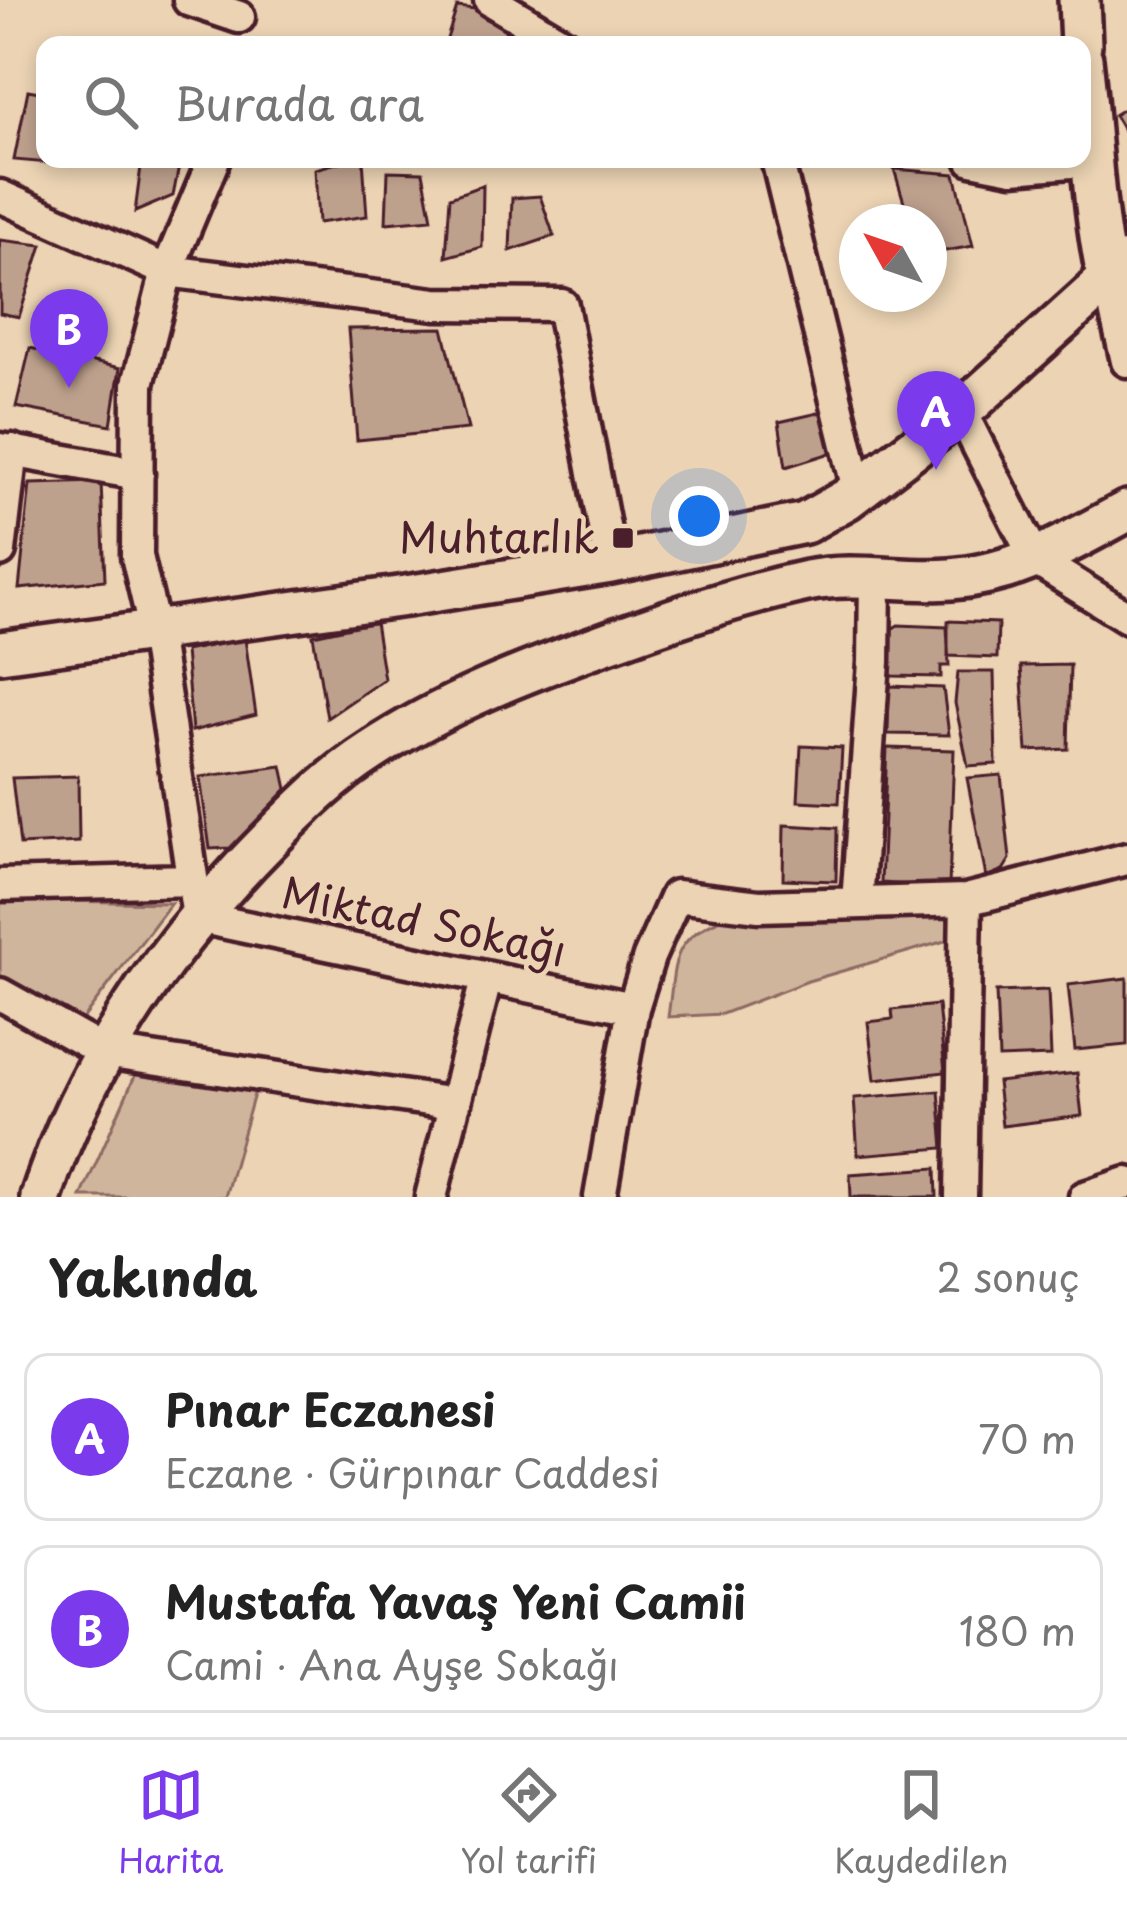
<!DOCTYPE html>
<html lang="tr">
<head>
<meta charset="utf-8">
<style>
  :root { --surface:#fff; --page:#f6f6f6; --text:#222; --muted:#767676; --line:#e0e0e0; --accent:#7c3aed }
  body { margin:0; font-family:"Playpen Sans",sans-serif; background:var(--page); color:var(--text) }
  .compass { position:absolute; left:839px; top:204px; width:108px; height:108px; border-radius:50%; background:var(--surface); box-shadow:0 6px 18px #0003; rotate:310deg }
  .you { position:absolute; left:699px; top:516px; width:42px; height:42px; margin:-30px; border:9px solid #fff; border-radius:50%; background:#1a73e8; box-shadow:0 0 0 18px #1a73e833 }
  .badge { display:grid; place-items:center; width:78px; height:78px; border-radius:50%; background:var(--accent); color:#fff; font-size:39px; font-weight:700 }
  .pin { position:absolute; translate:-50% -99px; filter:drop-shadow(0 3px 6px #0008) }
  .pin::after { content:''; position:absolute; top:63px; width:42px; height:36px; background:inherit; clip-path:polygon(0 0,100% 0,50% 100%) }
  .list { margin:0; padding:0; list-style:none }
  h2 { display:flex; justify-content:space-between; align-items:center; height:156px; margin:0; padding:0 48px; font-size:51px }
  h2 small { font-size:39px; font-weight:400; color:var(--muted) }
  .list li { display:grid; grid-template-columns:78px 1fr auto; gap:36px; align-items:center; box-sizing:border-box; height:168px; margin:0 24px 24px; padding:0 24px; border:3px solid var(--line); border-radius:24px }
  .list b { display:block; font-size:45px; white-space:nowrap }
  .list p { margin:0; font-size:39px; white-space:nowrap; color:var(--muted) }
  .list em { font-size:39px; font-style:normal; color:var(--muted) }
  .icon { flex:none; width:66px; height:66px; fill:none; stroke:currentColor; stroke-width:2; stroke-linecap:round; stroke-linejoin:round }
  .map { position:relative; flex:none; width:1127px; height:1197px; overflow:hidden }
  .search { position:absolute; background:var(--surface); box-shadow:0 6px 18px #0003; left:36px; right:36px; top:36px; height:132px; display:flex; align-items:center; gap:30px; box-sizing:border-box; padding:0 42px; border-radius:24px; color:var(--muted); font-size:45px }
  .sheet { height:540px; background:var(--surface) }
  nav { display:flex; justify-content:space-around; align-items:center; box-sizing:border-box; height:168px; border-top:3px solid var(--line); background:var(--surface); font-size:33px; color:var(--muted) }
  nav a { display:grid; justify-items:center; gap:6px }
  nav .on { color:var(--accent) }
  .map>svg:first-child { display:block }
  .green { fill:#d0b59d; stroke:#8d6a64; stroke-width:3 }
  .building { fill:#bea18d; stroke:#4a1f2b; stroke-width:3 }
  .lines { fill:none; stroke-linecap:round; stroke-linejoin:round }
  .minor-casing { stroke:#4a1f2b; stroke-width:39 }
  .major-casing { stroke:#4a1f2b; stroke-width:48 }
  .minor { stroke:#ebd3b3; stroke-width:30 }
  .major { stroke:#ebd3b3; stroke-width:39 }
  .poi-dot { fill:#4a1f2b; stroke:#ebd3b3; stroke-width:4.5 }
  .labels { text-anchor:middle; stroke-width:9; stroke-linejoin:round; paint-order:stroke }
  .poi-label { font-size:42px; fill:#4a1f2b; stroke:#ebd3b3; text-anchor:end }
  .street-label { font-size:42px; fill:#4a1f2b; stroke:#ebd3b3 }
</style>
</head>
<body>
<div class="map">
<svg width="1127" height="1197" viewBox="0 0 1127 1197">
  <rect width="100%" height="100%" fill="#ebd3b3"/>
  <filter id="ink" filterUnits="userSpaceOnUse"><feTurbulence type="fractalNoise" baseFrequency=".00833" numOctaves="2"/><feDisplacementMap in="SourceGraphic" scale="24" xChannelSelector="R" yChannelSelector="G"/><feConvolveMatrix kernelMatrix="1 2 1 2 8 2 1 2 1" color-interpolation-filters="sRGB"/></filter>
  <g filter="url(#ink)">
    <!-- green -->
    <path class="green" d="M0,900L171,903L76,1028L0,987Z
      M950,909L960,920L952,939L808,981L722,1014L668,1017C676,963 668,939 726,917Z
      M138,1069L256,1087L225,1197H81Z"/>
    <!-- building -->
    <path class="building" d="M457,7L512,13L501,45H445Z
      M28,90L45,93V159H62L60,164L14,160Z
      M1127,107V137L1114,115Z
      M142,159L180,161L173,196L135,212Z
      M351,159H363L367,216L318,223L315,169Z
      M894,169L955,174L973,246L929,254V222H910Z
      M388,171L423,172L432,219L386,223Z
      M483,185L482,247L446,257L450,197Z
      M540,196L554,236L510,251L512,198Z
      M0,240L42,245L19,317L0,313Z
      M443,328L468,429L357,440L348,329Z
      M30,348L120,368L111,425L16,407Z
      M827,411L837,451L786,467L779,422Z
      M101,482L105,580L19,589L30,484Z
      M948,621L998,623L997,658L948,656Z
      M375,622L384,679L327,718L313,635Z
      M898,625L947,627L949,666H941V677L891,676L890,630Z
      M245,639L256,715L192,731L185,651Z
      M1070,665L1068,749L1027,751L1021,666Z
      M958,672H994L996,764L968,766L955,703Z
      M889,686L943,688L949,735L888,734Z
      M801,746L842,748L839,803L798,801Z
      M887,748L954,750L949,887L881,883Z
      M282,766L287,789L231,848L210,849L200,777Z
      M1001,775L1010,859L1003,870L986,877L967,778Z
      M78,776L79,842L20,845L12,778Z
      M784,825L837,828L836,881L783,879Z
      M1127,978V1045L1075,1050L1068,985Z
      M1048,990L1051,1056L999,1058L996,992Z
      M938,1005L945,1072L875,1080L868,1022L893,1019L892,1010Z
      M1077,1073L1082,1116L1002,1126L997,1082Z
      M939,1091L944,1148L858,1155L854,1098Z
      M936,1168L937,1197H851L850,1174Z"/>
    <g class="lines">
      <!-- minor casing -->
      <g class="minor-casing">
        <path id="minor" d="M189,0L239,17
          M490,0L565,45
          M214,159L167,271L138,384L137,556L155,632L198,917L633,1008
          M777,159L858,490
          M972,159L1013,167L1094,160
          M0,196L167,271L435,304L562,305L611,563
          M1108,280L1127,361
          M961,412L1036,560L1127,617
          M0,449L138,474
          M0,551L12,450
          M0,885L191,880
          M857,903L874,662L875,577
          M0,994L104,1052L455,1104
          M431,1197L486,980
          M600,1197L633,1008L649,957L676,896L759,906L966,900L1127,859
          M961,1197L966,900
          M1085,1197L1127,1183"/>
      </g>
      <!-- major casing -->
      <g class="major-casing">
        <path id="major" d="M1079,0L1081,45
          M1082,59C1091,133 1092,208 1108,280
          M0,652L406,596L611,563L805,523L847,499L961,412L1127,262
          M41,1197C86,1058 171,938 274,835C304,805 334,775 370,752C444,703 525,672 608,642C674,618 738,596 807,581C855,571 903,583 951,579C1018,574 1070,542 1127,511"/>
      </g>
      <!-- minor -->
      <use href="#minor" class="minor"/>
      <!-- major -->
      <use href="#major" class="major"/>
    </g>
  </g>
  <!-- markers -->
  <rect class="poi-dot" x="611" y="526" width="24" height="24" rx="6"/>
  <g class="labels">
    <!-- poi labels -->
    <g class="poi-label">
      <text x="599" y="553">Muhtarlık</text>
    </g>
    <!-- street labels -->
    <g class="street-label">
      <text transform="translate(424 922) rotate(12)" y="15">Miktad Sokağı</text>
    </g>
  </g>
</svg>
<svg class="compass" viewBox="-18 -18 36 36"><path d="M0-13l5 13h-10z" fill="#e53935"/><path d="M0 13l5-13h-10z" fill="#767676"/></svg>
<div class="you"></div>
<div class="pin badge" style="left:936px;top:470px">A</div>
<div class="pin badge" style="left:69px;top:388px">B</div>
<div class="search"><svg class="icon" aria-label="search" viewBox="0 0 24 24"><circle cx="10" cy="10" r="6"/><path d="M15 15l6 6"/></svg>Burada ara</div>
</div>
<section class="sheet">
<h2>Yakında<small>2 sonuç</small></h2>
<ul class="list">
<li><span class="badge">A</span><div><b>Pınar Eczanesi</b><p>Eczane · Gürpınar Caddesi</p></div><em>70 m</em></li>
<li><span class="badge">B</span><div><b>Mustafa Yavaş Yeni Camii</b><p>Cami · Ana Ayşe Sokağı</p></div><em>180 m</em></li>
</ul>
</section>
<nav>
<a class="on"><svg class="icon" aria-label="map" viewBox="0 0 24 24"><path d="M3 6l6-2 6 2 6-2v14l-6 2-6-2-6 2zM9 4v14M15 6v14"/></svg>Harita</a>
<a><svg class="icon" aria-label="directions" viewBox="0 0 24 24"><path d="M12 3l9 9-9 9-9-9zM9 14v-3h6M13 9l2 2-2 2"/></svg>Yol tarifi</a>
<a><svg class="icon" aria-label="saved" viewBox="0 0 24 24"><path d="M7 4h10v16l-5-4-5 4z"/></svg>Kaydedilen</a>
</nav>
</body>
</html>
